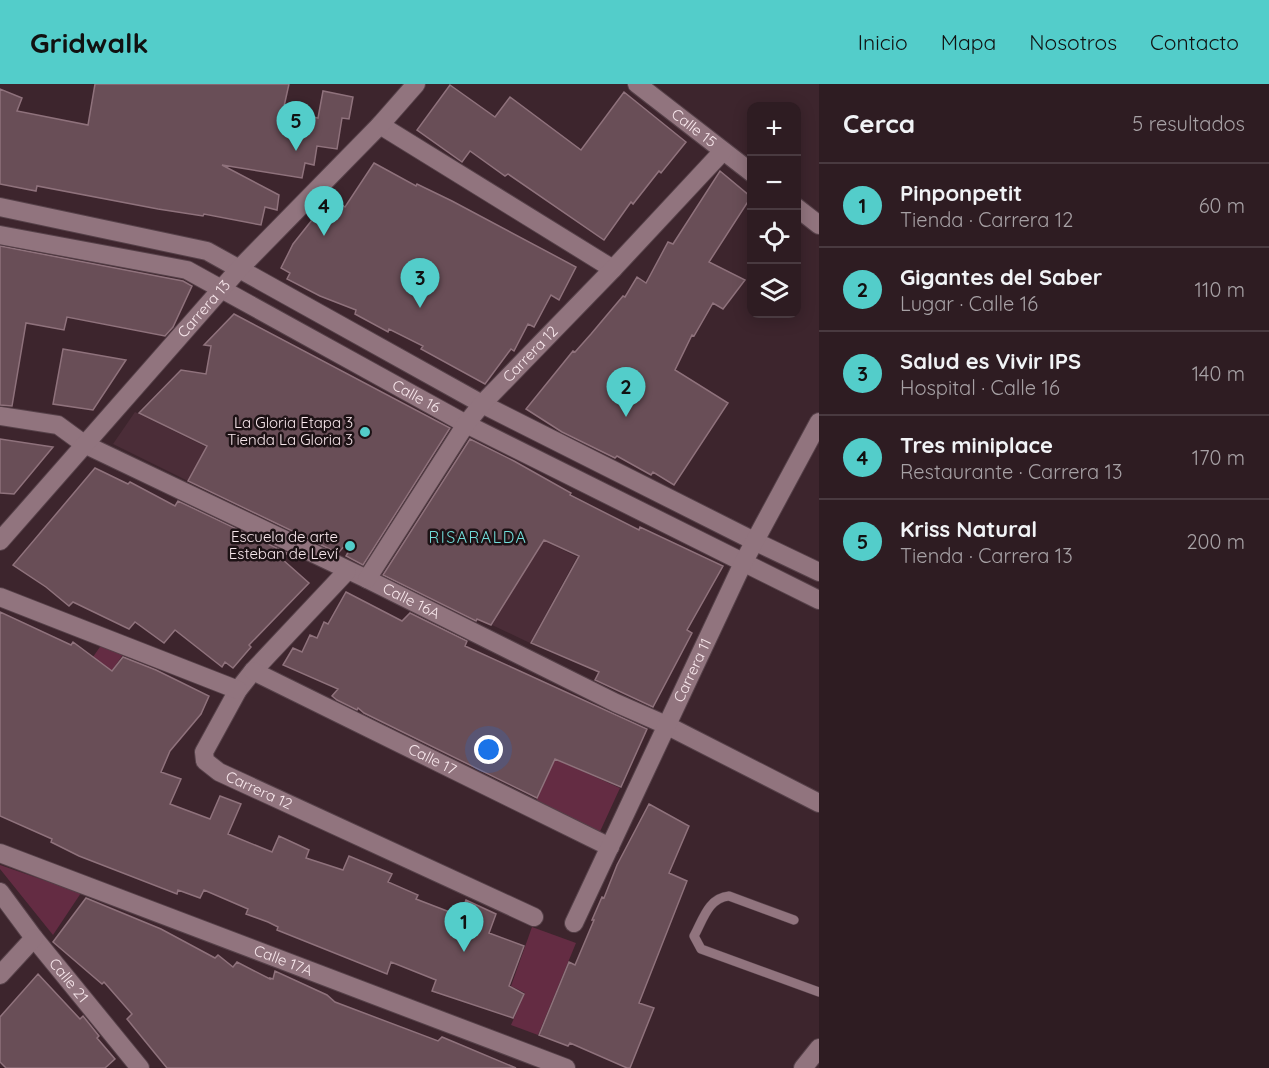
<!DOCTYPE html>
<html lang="es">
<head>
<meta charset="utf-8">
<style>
  :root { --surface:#2e1c22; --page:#36252a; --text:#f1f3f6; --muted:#a7a1a5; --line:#493a40; --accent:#53cdca }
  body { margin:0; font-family:Quicksand,sans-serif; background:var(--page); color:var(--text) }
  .controls { position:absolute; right:18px; top:18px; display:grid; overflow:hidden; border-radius:12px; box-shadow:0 3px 15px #0003 }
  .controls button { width:54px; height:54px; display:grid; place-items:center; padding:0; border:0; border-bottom:2px solid var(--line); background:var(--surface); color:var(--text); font:30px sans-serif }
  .you { position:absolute; left:489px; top:666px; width:21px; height:21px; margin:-15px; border:4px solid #fff; border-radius:50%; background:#1a73e8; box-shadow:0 0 0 9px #1a73e833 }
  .badge { display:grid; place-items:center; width:39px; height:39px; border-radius:50%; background:var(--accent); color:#111; font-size:20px; font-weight:700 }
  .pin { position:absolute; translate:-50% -50px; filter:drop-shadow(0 2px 3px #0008) }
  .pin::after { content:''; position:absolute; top:32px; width:21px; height:18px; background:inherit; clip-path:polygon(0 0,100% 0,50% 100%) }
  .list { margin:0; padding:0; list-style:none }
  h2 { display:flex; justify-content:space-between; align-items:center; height:78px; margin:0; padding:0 24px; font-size:26px }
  h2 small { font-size:20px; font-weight:400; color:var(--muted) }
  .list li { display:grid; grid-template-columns:39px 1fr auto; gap:18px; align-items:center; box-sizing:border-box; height:84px; padding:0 24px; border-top:2px solid var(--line) }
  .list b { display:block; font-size:22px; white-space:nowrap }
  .list p { margin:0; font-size:20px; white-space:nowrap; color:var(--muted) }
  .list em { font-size:20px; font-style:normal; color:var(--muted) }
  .icon { flex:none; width:33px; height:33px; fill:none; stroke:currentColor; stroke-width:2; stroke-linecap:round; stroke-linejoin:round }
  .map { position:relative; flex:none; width:819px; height:984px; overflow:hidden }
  header { display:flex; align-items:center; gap:36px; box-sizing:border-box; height:84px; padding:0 30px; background:var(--accent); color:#111 }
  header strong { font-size:28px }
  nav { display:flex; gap:33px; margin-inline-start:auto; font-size:21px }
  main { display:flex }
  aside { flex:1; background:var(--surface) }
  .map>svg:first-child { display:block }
  .built { fill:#4b2d38 }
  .green { fill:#642c43 }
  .building { fill:#694e57; stroke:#8f727c; stroke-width:1.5 }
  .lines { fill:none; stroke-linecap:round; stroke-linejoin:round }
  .lane-casing { stroke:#564149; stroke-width:10 }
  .street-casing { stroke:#564149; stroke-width:20 }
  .secondary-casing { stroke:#564149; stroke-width:20 }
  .lane { stroke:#91747e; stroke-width:9 }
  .street { stroke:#91747e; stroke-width:18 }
  .secondary { stroke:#91747e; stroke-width:18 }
  .poi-dot { fill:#53cdca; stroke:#1d1215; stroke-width:2 }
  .labels { text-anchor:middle; stroke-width:5; stroke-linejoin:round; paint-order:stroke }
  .street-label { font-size:15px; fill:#f8e7ec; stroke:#1d1215 }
  .poi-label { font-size:15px; fill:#f8e7ec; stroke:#1d1215; text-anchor:end }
  .neighbourhood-label { font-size:16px; letter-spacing:1.5px; fill:#71ddda; stroke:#1d1215 }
</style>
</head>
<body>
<header>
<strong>Gridwalk</strong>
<nav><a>Inicio</a><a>Mapa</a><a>Nosotros</a><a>Contacto</a></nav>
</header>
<main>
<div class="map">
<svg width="819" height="984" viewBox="0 0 819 984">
  <rect width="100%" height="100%" fill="#3d252d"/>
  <!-- built -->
  <path class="built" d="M135,328L206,363L188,397L113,360Z
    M544,457L577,473L530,559L492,541Z"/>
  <!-- green -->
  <path class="green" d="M102,560L124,569L69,649L47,639Z
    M555,675L620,704L597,754L533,724Z
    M0,781L81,809L53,851L0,785Z
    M532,843L576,859L538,951L511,941L525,909L511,902Z"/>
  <!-- building -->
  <path class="building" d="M95,0H289L283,27L318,34L323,7L353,13L349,35L342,34L337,65L317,62L314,81L305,79L302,94L222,81L279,111L277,126L265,123L261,141L204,130L203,132L158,125L37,102L36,107L0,100V5L22,14L17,27L88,41Z
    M450,1L495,33L510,13L581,66L624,8L686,58L661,89L659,87L633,120L631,118L604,156L508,90L505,92L470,67L462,78L417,46Z
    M374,79L416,102L417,100L452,117L576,183L559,216L551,211L534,243L528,240L514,267L511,265L485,300L421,265L423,262L389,245L388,248L355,230L356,226L320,212L287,195L290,189L281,184L293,160L316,131L325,135L339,119L345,123Z
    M720,87L751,113L709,178L745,196L723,225L713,219L694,252L692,251L675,286L728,319L674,401L653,388L651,391L617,372L615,374L562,348L526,325L573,267L575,268L591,250L623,212L625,213L637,193L646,199L668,158L673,160Z
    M0,162L183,197L192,202L173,243L165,252L67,233L64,246L26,239L12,322L0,321Z
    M234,230L450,344L363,481L346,472L353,460L349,457L338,469L188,397L207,362L139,329L181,286L206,290L211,262L204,261Z
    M63,265L126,276L93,326L53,320Z
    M0,355L53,363L14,410L0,409Z
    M470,355L514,377L571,409L570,411L639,446L640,443L723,482L687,546L692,549L653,623L595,596L599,588L531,559L579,472L544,456L491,541L477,535L476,537L383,491Z
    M95,384L128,400L130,398L175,422L178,417L287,469L282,475L309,499L249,561L251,563L233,584L225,578L222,583L175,546L164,559L135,538L129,545L73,518L69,522L46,503L13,481Z
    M346,508L402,537L410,529L467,557L465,562L647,645L621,703L555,675L537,714L364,629L358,624L357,626L337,616L332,612L338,605L283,581L293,564L302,568L310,551L317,554L324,538L328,540Z
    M0,528L71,561L73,558L112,587L123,573L156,586L209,612L201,630L170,667L161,688L181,695L170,720L210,735L220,712L241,720L228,750L272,768L279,752L309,766L306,774L343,786L349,772L392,790L388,798L418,811L416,815L460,832L466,816L496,830L489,849L524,862L509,902L524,910L513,934L432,907L436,896L391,878L387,890L277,846L278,843L268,838L246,830L248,825L204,806L200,814L178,806L177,810L79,772L51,758L52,755L0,732Z
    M649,720L689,742L669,789L687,797L639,919L654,924L630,984H627L570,959L568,962L539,951L569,878L575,881L594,836H592L602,813L604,814L617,781Z
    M86,814L161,845L215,874L218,871L233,883L237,878L270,895V894L273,895L275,887L327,911L335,918L438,957L442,953L516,984H167L127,935L132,930L104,898L102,900L53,858Z
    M38,890L80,935L83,932L99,952L97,954L115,975L105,984H6L0,978V933Z"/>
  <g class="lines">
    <!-- lane casing -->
    <g class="lane-casing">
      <path id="lane" d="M794,836L729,812C708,814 703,836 694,852L701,865L819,908"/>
    </g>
    <!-- street casing -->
    <g class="street-casing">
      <g id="street">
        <path id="s1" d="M637,0L752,89"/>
        <path d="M380,41L613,185"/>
        <path d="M0,123L207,167L482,320L754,457L819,488"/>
        <path d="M796,123L819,141"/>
        <path id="s2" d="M0,151L187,186L466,340L819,516"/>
        <path id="s3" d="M0,332L58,341L84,360L367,495L616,619L666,641L819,719"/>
        <path id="s4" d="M0,457L239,185L380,41L416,0"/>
        <path id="s5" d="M347,487L253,587L238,606L204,668L205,677L219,688L534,833"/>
        <path id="s6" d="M367,495L466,340L482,320L613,185L723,67"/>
        <path d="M0,513L238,606"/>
        <path id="s7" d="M253,587L610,763"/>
        <path id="s8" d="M0,769L566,984"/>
        <path id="s9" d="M0,808L34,854L140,984"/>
        <path id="s10" d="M574,839L743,479L819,338"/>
        <path d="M0,891L34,854"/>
      </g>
    </g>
    <!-- secondary casing -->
    <g class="secondary-casing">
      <path id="secondary" d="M803,984L819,964"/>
    </g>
    <!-- lane -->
    <use href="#lane" class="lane"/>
    <!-- street -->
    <use href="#street" class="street"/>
    <!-- secondary -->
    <use href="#secondary" class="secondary"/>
  </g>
  <!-- markers -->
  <g class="poi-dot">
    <circle cx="365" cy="348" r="6"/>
    <circle cx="350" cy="462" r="6"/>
  </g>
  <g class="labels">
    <!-- street labels -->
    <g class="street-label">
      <text dy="5" stroke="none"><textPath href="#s1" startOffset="72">Calle 15</textPath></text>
      <text dy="5" stroke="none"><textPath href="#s4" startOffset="309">Carrera 13</textPath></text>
      <text dy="5" stroke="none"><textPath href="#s6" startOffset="279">Carrera 12</textPath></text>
      <text dy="5" stroke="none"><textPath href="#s2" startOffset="452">Calle 16</textPath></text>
      <text dy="5" stroke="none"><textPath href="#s3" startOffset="454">Calle 16A</textPath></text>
      <text dy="5" stroke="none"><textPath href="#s10" startOffset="279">Carrera 11</textPath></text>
      <text dy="5" stroke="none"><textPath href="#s7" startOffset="200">Calle 17</textPath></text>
      <text dy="5" stroke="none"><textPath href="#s5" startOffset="303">Carrera 12</textPath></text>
      <text dy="5" stroke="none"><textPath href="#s8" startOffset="303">Calle 17A</textPath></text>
      <text dy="5" stroke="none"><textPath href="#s9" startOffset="112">Calle 21</textPath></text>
    </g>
    <!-- poi labels -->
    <g class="poi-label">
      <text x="353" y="344">La Gloria Etapa 3<tspan x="353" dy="17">Tienda La Gloria 3</tspan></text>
      <text x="338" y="458">Escuela de arte<tspan x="338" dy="17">Esteban de Leví</tspan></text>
    </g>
    <!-- neighbourhood labels -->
    <g class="neighbourhood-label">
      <text x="478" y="459">RISARALDA</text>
    </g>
  </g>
</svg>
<div class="controls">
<button>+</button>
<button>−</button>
<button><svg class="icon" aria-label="locate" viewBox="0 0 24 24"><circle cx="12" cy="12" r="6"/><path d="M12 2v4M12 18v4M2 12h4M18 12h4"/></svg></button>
<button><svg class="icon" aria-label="layers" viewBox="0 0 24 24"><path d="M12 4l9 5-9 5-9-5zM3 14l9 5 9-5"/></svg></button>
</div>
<div class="you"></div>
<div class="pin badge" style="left:464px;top:868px">1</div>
<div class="pin badge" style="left:626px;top:333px">2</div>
<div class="pin badge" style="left:420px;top:224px">3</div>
<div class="pin badge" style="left:324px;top:152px">4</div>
<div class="pin badge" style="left:296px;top:67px">5</div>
</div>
<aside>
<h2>Cerca<small>5 resultados</small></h2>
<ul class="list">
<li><span class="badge">1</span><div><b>Pinponpetit</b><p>Tienda · Carrera 12</p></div><em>60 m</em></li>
<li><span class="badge">2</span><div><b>Gigantes del Saber</b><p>Lugar · Calle 16</p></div><em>110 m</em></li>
<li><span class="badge">3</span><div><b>Salud es Vivir IPS</b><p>Hospital · Calle 16</p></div><em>140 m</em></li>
<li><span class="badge">4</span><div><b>Tres miniplace</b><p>Restaurante · Carrera 13</p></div><em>170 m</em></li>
<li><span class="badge">5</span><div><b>Kriss Natural</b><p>Tienda · Carrera 13</p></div><em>200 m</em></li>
</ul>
</aside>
</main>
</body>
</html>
